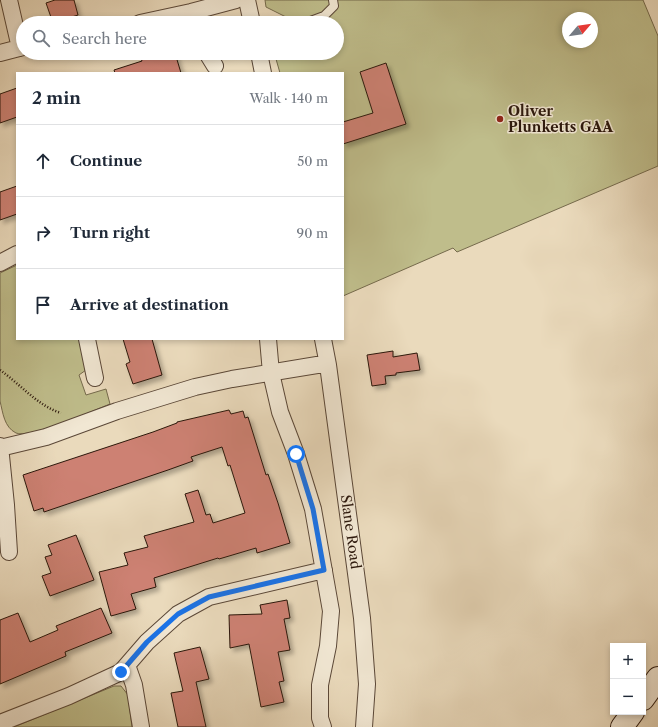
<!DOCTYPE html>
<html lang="en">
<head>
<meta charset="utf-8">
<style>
  :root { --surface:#fff; --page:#f6f6f7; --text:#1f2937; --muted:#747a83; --line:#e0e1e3 }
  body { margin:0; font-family:"Libre Caslon Text",serif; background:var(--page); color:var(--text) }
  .controls { position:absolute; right:12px; bottom:12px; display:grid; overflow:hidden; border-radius:0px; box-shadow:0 2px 6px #0003 }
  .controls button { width:36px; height:36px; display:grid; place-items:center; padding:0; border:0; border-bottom:1px solid var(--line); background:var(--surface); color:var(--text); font:20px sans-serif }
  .compass { position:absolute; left:562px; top:12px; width:36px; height:36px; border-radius:50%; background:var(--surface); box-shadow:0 2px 6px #0003; rotate:61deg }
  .stop { position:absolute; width:12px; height:12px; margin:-9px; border:3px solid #1a73e8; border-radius:50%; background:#fff }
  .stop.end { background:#1a73e8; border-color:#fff; box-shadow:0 1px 4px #0008 }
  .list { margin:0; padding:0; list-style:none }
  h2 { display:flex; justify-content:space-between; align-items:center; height:52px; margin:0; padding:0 16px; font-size:17px }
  h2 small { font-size:13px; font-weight:400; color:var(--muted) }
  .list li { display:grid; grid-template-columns:26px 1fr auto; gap:12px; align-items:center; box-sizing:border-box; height:72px; padding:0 16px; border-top:1px solid var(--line) }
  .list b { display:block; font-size:15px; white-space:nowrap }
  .list em { font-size:13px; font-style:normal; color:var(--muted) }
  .icon { flex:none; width:22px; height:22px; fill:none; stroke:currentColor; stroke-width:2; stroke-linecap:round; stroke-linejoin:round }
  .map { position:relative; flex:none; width:658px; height:727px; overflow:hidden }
  .search { position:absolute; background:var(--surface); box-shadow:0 2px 6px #0003; left:16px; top:16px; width:328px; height:44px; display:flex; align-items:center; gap:10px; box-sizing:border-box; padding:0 14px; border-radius:22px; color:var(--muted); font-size:15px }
  .panel { position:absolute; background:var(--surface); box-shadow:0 2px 6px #0003; left:16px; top:72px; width:328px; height:268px; border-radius:0px }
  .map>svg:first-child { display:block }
  .green { fill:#bfbd8b; stroke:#756a4c; fill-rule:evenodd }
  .building { fill:#cd8173; stroke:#2b170c; filter:url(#shadow) }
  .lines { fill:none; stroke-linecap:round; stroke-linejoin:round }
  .lane-casing { stroke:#5b4838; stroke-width:10 }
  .street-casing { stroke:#5b4838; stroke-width:18 }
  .secondary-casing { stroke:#2b170c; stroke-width:24 }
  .path { stroke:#2b170c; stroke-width:2.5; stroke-dasharray:1 2; stroke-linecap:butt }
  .lane { stroke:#f1e7d3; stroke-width:8 }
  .street { stroke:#f1e7d3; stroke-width:16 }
  .secondary { stroke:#f1e7d3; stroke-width:22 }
  .route { stroke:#1a73e8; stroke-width:5 }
  .poi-dot { fill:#8f2418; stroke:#f1e7d3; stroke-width:1.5 }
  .labels { text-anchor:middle; stroke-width:3; stroke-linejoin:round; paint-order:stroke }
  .poi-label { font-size:14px; font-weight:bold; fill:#2b170c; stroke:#f1e7d3; text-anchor:start }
  .street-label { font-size:14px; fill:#2b170c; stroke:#f1e7d3 }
</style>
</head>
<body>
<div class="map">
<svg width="658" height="727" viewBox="0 0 658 727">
  <defs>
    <filter id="shadow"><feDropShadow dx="3.5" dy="3.5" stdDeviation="2" flood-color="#0004"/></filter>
  </defs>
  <rect width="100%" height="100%" fill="#eadabc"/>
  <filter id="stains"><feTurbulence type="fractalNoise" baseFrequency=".005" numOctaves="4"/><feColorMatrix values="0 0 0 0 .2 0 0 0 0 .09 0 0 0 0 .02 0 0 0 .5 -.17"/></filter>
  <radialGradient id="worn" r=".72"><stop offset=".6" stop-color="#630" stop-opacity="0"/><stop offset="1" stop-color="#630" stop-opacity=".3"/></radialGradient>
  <!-- green -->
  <path class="green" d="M265,0H643L658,36V166L457,252L453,248L343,296V73H280L276,59L280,53H337V23H290L288,18L266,7ZM568,18H592V42H568Z
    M17,265V339H80L86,370L79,375L86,395L106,389L110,404C95,410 28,439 16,433C4,427 3,413 0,401V273Z
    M114,686H121L128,695L132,727H14Z"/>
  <!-- building -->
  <path class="building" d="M55,0H74L78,15L53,23L46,3Z
    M139,53H175L181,73H115L114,70L142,61Z
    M386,63L406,124L343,144V122L373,113L360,72Z
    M17,88V117L0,123V94Z
    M17,186V214L0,220V192Z
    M123,339H152L162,375L133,384L126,364L130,362Z
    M393,351V357L417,353L420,370L396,373V375L385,376L386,384L372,386L367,355Z
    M229,410L231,414L243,411L245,418L248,417L266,475L268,474L278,503L290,543L257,553L256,548L219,559L218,558L154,578L156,587L131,594L136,609L111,616L99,572L128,565L124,553L148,547L144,536L194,522L185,494L198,490L206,515L210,514L213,523L245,513L230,465L228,466L222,447L191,457L193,461L168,470L44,512L43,508L34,511L23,475L153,432L177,423V422Z
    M76,535L94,580L50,596L42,576L51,573L45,557L52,555L48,545Z
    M287,600L290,618L284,619L290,650L278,652L284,681L279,682L284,702L261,707L249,644L230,648L229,615L262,614L260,605Z
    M101,608L112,633L65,652L66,656L0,684V620L18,613L30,642L58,630L56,626Z
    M200,647L209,679L196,682L206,727H178L171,693L183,691L174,653Z"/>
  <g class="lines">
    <!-- lane casing -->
    <g class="lane-casing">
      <path id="lane" d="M305,23L324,16L334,6L333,0"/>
    </g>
    <!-- street casing -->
    <g class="street-casing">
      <path id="street" d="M9,0L20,48
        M247,0L252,23
        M140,23L191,12L236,0
        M0,53L23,47
        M207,53L215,66
        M259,53L263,73
        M0,263L17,254
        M87,339L95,378
        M268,339L271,373L280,412L296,454L313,509L331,611L328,646L320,685V718L323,727
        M323,339L328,365L362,618L367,684L364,727
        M0,446L6,505L9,552
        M0,448L46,437L117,411L195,387L232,379L317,365H328
        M127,665L134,685L141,727
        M0,723L69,696L121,672L147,642L178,614L209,597L324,570"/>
    </g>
    <!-- secondary casing -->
    <g class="secondary-casing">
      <path id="secondary" d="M643,699L658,678
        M622,727L633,712"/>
    </g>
    <!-- path -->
    <path class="path" d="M0,370C20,384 38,406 61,413"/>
    <!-- lane -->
    <use href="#lane" class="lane"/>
    <!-- street -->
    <use href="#street" class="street"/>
    <!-- secondary -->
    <use href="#secondary" class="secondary"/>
  </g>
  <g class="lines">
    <!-- route -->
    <path class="route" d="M121,672L147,642L178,614L209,597L324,570L313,509L296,454"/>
  </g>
  <!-- markers -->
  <circle class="poi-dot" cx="500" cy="119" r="4"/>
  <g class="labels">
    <!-- poi labels -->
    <g class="poi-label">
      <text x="508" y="116">Oliver<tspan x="508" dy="16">Plunketts GAA</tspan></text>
    </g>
    <!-- street labels -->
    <g class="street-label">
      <text transform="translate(351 532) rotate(82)" y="5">Slane Road</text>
    </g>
  </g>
  <rect width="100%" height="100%" filter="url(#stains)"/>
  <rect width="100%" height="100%" fill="url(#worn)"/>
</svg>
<div class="controls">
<button>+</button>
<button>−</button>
</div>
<svg class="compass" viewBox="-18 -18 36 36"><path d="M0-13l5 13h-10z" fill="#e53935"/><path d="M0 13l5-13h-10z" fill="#747a83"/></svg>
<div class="stop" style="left:296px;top:454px"></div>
<div class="stop end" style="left:121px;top:672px"></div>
<div class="search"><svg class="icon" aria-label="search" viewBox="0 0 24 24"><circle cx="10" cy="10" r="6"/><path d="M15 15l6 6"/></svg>Search here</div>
<section class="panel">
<h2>2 min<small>Walk · 140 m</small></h2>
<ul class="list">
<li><svg class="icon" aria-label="ahead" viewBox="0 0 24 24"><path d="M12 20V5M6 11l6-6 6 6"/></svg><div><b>Continue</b></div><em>50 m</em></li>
<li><svg class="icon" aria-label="right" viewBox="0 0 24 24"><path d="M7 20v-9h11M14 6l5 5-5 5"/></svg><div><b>Turn right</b></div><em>90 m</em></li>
<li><svg class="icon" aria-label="arrive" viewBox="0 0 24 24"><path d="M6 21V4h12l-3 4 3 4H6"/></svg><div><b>Arrive at destination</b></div></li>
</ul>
</section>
</div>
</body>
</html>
